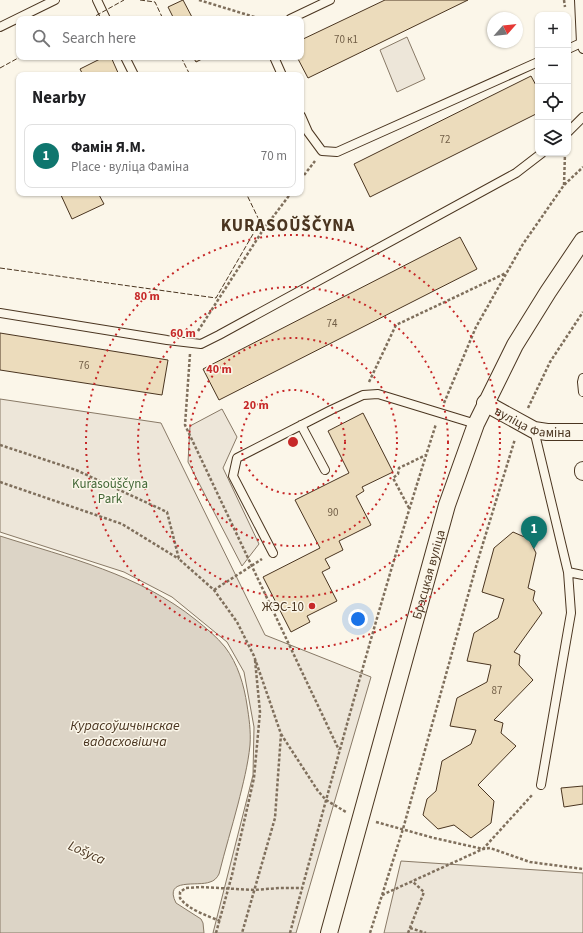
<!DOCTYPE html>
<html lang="en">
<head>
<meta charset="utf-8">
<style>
  :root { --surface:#fff; --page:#f6f6f6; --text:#202124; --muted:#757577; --line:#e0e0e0; --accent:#0f766e }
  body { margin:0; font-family:"Source Sans 3",sans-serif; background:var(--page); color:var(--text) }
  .controls { position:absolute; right:12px; top:12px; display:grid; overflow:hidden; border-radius:8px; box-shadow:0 1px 3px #0004 }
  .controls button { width:36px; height:36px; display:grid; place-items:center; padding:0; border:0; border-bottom:1px solid var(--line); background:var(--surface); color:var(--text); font:20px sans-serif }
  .compass { position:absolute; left:487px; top:12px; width:36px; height:36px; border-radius:50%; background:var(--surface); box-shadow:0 1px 3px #0004; rotate:63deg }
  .you { position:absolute; left:358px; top:619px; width:14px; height:14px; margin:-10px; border:3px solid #fff; border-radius:50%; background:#1a73e8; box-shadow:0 0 0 6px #1a73e833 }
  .badge { display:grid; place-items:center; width:26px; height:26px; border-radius:50%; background:var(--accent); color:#fff; font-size:13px; font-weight:700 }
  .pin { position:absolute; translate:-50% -33px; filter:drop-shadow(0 1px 2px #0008) }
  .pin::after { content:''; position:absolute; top:21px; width:14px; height:12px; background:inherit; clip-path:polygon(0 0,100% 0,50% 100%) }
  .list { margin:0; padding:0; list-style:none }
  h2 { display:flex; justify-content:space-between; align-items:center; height:52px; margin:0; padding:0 16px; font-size:17px }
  h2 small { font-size:13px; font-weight:400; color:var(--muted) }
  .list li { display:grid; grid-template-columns:26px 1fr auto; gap:12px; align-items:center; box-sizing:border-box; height:64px; margin:0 8px 8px; padding:0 8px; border:1px solid var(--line); border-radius:8px }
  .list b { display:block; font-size:15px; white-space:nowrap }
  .list p { margin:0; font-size:13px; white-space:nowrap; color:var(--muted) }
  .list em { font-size:13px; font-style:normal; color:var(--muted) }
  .icon { flex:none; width:22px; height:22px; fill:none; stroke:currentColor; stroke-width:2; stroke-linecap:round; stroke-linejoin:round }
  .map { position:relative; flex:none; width:583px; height:933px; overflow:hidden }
  .search { position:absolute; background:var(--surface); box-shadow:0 1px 3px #0004; left:16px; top:16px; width:288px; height:44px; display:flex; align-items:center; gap:10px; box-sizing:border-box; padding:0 14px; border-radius:8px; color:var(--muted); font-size:15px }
  .panel { position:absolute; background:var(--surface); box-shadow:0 1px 3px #0004; left:16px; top:72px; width:288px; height:124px; border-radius:8px }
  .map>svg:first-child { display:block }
  .green { fill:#ede6d9; stroke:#887966 }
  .water { fill:#dcd4c6; stroke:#887966 }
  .building { fill:#ecdcbc; stroke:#4a3520 }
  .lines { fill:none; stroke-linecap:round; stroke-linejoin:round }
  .lane-casing { stroke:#4a3520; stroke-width:10 }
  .street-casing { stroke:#4a3520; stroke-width:18 }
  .path { stroke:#7f6f5c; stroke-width:2.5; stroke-dasharray:3 2; stroke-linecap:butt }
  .lane { stroke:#fbf6e9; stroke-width:8 }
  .street { stroke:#fbf6e9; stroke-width:16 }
  .fence { stroke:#4a3520; stroke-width:1; stroke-dasharray:5 2; stroke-linecap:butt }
  .ring { fill:none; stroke:#c62828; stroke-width:2; stroke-dasharray:2 4 }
  .poi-dot { fill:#c62828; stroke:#fbf6e9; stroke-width:1.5 }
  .labels { text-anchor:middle; stroke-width:3; stroke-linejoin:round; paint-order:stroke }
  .number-label { font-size:11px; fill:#725f47 }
  .street-label { font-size:13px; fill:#4a3520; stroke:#fbf6e9 }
  .park-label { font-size:13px; fill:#436837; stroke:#fbf6e9 }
  .poi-label { font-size:13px; fill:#4a3520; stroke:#fbf6e9; text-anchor:end }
  .water-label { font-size:14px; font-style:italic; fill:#4a3520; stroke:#fbf6e9 }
  .district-label { font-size:17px; font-weight:bold; letter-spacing:1px; fill:#4a3520; stroke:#fbf6e9 }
  .centre { fill:#c62828; stroke:#fbf6e9; stroke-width:2 }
  .ring-label { font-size:12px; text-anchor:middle; font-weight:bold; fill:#c62828; stroke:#fbf6e9; stroke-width:3; stroke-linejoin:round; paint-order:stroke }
</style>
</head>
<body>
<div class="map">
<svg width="583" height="933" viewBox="0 0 583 933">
  <rect width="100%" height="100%" fill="#fbf6e9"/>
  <!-- green -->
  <path class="green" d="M407,37L425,79L397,92L380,50Z
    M0,399L161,423L265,635L371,677L296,933H213L253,775L254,727L244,672L227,642L172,597L124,572L0,532Z
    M222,409L237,437L223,468L259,544L242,566L188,462L190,426Z
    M401,861L583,873V933H384Z"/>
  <!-- water -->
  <path class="water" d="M0,536C69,558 139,574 196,620C206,628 217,637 225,647C238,664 244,685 247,705C249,718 251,731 250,745C248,765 243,784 238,804C232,827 225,850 219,874C217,878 214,881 210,882C198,887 163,877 176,903L201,919L203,923L204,933H0Z"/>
  <!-- building -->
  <path class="building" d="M183,0L193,19H174L168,7Z
    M385,0H468L308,78L297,57H301V40Z
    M104,57H111L119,75H83L80,69Z
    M193,57H206L196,62Z
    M531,76L538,89V113L370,197L354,164Z
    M60,193H98L104,204L72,219Z
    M460,237L477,269L219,400L203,369Z
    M0,333L168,360L162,395L0,370Z
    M363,413L393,472L362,487L364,491L356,496L371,525L339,541L343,550L325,559L330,568L322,572L337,601L307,616L310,622L291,632L263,577L320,548L295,500L349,473L328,431Z
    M513,532L529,539L536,553L528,588L535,591L533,600L542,613L514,652L520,655L519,665L533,680L494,720L503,723L501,733L516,746L478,785L494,801L491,823L471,838L454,825L438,829L423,815L427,799L436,791L442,761L471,744L476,730L450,726L457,698L487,682L491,665L467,661L474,633L498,618L504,599L482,592L494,548Z
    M583,786V804L564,807L561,788Z"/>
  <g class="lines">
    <!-- lane casing -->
    <g class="lane-casing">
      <path id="lane" d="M97,0L106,19
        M579,0L581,43L583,49
        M290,19L330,0
        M0,27L55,0
        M568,49L581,43
        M125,57L134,75
        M274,57L282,75
        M301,116L308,132L322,151L337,152L538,62
        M568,132L583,117
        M0,313L167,340L201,344L219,335L516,173L542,153
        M583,378L582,382L583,392
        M301,425L325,470
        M534,430L568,572L571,613L541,785
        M273,553L233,476L237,458L331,410L363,395L378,394L476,424
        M568,572L583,575"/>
    </g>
    <!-- street casing -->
    <g class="street-casing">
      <g id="street">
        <path id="s1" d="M485,403L534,430L547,432H583"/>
        <path d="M583,470V472"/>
        <path id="s2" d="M329,933L447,505L476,424L515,345L548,292L583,240"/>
      </g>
    </g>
    <!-- path -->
    <path class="path" d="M199,0L261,19
      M564,0L565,7
      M568,68L569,61
      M301,179L315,161
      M564,185L565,153
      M198,331L263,230L291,193
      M190,354L185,425L339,750
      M369,382L396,325L506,273
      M444,403L476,327L523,244L564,185L583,167
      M528,408L550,362L583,312
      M0,445L76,470L167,512L179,559L214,590L237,622L254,656L281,734L275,818L242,933
      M0,482L122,524L179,559
      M409,508L393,478L398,474L399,468L426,455
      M214,590L262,559
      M281,734L318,791L326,800L346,812
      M376,822L434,838L483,849L533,794
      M382,895L483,849L490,848L530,862L583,869
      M220,921C208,916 187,909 180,898V892L186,888L201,887L254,890L280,888H302
      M410,928L426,933
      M216,933L232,875L254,778L260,712L255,660
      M290,933C336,763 382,592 436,424
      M370,933L403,829L477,563L515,439
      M408,933L424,892L412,881"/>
    <!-- lane -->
    <use href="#lane" class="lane"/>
    <!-- street -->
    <use href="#street" class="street"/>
    <!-- fence -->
    <path class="fence" d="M140,0L155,2L163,19
      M90,19L124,0
      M181,57L190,75
      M0,68L20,57
      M0,268L216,298L260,222L246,193"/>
  </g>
  <!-- distance rings -->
  <g class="ring">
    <circle cx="293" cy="442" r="52"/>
    <circle cx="293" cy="442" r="104"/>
    <circle cx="293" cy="442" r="155"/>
    <circle cx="293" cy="442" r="207"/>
  </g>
  <!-- markers -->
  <circle class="poi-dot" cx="312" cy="606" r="4"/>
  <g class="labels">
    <!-- number labels -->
    <g class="number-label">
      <text x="346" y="43">70 к1</text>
      <text x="445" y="143">72</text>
      <text x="332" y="327">74</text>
      <text x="84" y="369">76</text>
      <text x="333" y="516">90</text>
      <text x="497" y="694">87</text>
    </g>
    <!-- street labels -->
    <g class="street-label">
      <text dy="5" stroke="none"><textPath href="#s1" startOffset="53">вуліца Фаміна</textPath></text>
      <text dy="5" stroke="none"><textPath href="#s2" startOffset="372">Брэсцкая вуліца</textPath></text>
    </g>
    <!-- park labels -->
    <g class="park-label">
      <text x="110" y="488">Kurasoŭščyna<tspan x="110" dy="15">Park</tspan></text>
    </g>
    <!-- poi labels -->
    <g class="poi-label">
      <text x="304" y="611">ЖЭС-10</text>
    </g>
    <!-- water labels -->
    <g class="water-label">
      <text x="125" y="730">Курасоўшчынскае<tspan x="125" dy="16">вадасховішча</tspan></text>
      <text transform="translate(87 852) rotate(24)" y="5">Lošyca</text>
    </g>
    <!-- district labels -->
    <g class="district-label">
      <text x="288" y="231">KURASOŬŠČYNA</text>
    </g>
  </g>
  <circle cx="293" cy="442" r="6" class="centre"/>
  <g class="ring-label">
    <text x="147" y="300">80 m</text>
    <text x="183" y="337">60 m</text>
    <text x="219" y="373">40 m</text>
    <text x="256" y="409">20 m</text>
  </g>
</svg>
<div class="controls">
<button>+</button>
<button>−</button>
<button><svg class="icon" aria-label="locate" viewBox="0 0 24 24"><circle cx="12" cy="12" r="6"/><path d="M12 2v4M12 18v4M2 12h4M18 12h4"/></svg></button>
<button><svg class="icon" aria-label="layers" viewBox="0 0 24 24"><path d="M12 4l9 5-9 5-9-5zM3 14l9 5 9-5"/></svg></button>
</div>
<svg class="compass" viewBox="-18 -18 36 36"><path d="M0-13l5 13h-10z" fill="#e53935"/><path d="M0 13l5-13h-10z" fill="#757577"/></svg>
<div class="you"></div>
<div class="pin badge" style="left:534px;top:549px">1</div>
<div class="search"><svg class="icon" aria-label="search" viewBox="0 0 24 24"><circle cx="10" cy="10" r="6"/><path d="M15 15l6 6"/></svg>Search here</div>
<section class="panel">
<h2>Nearby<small></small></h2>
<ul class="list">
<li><span class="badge">1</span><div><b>Фамін Я.М.</b><p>Place · вуліца Фаміна</p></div><em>70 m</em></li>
</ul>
</section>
</div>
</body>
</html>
